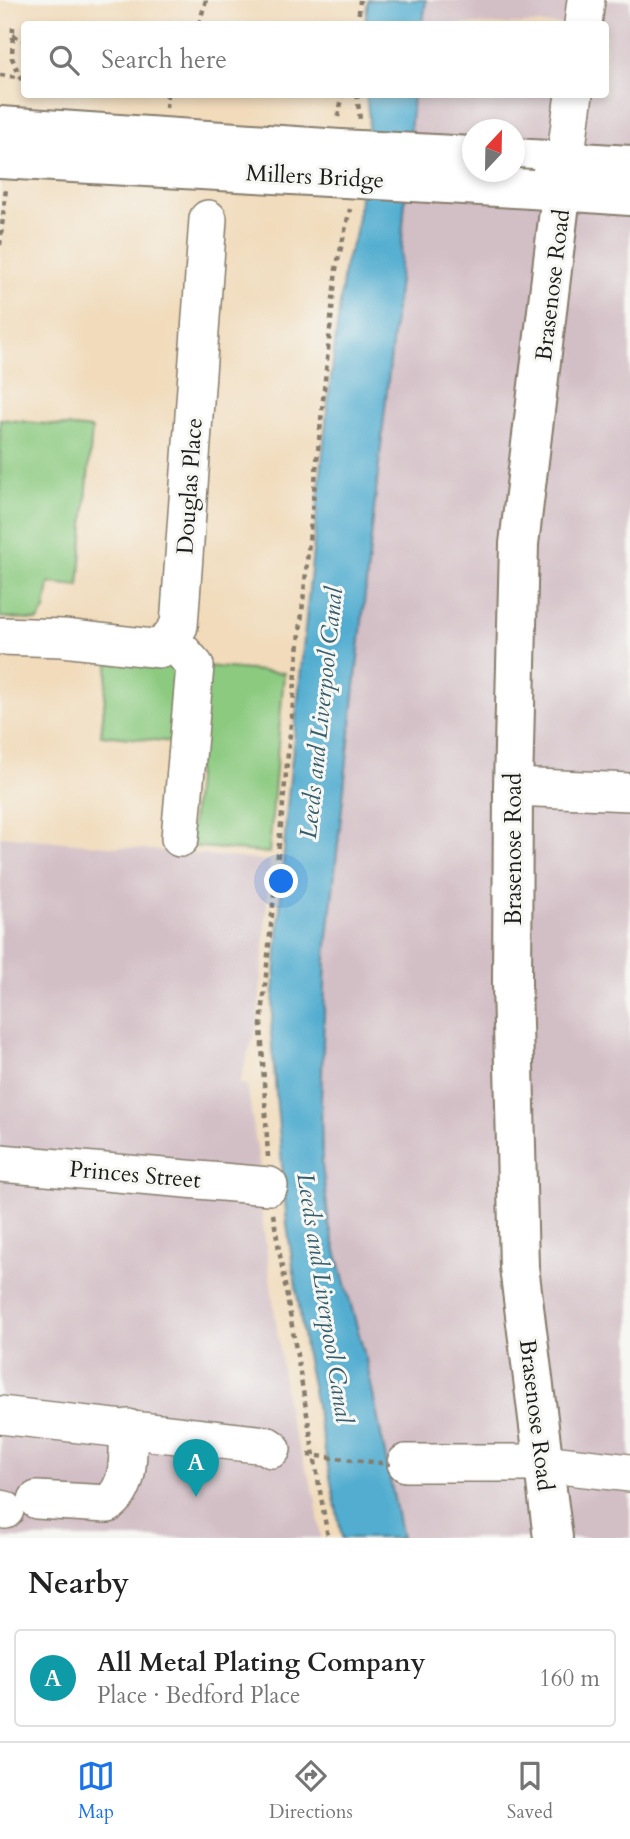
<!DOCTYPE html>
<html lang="en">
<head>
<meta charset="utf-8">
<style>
  :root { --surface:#fff; --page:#f6f6f6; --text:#222; --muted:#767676; --line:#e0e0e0; --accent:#1a73e8 }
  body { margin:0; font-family:Cardo,serif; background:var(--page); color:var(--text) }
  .compass { position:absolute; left:462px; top:119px; width:63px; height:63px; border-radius:50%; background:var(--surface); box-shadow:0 4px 10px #0003; rotate:22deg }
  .you { position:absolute; left:282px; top:882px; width:24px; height:24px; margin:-18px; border:5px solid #fff; border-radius:50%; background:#1a73e8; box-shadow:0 0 0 10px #1a73e833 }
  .badge { display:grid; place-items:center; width:46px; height:46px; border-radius:50%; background:var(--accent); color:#fff; font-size:23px; font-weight:700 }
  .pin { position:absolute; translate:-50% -58px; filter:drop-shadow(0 2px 4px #0008) }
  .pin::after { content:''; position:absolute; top:37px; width:24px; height:21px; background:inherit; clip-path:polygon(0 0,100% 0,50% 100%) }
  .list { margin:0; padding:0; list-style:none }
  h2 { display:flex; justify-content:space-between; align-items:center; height:91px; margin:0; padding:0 28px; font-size:30px }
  h2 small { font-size:23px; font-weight:400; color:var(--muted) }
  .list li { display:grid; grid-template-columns:46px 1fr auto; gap:21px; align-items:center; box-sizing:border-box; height:98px; margin:0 14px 14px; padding:0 14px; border:2px solid var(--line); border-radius:7px }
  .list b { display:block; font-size:26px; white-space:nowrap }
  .list p { margin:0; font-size:23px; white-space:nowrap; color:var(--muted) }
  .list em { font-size:23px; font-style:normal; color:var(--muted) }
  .icon { flex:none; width:38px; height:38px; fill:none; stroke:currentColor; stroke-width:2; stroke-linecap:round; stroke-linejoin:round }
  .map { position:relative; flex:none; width:630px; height:1538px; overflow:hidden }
  .search { position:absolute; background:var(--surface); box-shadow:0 4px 10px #0003; left:21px; right:21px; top:21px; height:77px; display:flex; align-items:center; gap:18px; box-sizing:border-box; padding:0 24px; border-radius:7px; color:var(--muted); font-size:26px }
  .sheet { height:203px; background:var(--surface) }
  nav { display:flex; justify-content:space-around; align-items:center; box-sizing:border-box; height:98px; border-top:2px solid var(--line); background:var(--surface); font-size:19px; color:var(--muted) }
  nav a { display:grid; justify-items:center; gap:4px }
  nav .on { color:var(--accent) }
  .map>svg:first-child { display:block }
  .industrial { fill:#d2bec5; fill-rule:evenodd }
  .green { fill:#8cca80; stroke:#54734e; stroke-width:2 }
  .water { fill:#52add0; stroke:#376476; stroke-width:2 }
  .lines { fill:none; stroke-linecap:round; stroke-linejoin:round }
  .minor-casing { stroke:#867c6c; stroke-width:40 }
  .major-casing { stroke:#867c6c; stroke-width:42 }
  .highway-casing { stroke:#867c6c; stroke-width:42 }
  .path { stroke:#867c6c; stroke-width:4.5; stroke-dasharray:5 5; stroke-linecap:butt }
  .minor { stroke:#fff; stroke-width:37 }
  .major { stroke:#fff; stroke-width:38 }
  .highway { stroke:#fff; stroke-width:38 }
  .highway-bridge-casing { stroke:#867c6c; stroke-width:42; stroke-linecap:butt }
  .path-bridge { stroke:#867c6c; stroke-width:4.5; stroke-dasharray:5 5; stroke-linecap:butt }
  .highway-bridge { stroke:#fff; stroke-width:38 }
  .labels { text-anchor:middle; stroke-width:6; stroke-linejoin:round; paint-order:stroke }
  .street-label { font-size:23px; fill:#1c1c1c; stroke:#f6f6f2 }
  .water-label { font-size:24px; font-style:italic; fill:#345d6d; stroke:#f6f6f2 }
</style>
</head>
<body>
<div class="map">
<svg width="630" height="1538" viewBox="0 0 630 1538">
  <rect width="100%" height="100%" fill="#f6f6f2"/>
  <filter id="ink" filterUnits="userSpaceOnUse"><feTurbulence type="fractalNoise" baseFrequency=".0143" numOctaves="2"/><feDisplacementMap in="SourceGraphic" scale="14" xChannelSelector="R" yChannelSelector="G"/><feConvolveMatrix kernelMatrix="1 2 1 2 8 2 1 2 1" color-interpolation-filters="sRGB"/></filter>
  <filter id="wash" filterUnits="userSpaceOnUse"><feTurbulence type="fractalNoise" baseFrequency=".00686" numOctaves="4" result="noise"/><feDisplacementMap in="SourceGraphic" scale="28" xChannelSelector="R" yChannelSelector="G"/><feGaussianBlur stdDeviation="1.57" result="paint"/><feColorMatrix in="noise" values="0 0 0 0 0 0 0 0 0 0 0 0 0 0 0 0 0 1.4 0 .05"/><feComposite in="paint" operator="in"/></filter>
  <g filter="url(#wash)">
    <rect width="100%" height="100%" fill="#f1dbbb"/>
    <!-- industrial -->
    <path class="industrial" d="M426,0H630V1538H403L366,1360L329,1225L322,1164L321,1101L326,955L399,279L413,95L606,94V24H423ZM472,130H514V172H472Z
      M0,836L270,861L258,1021L239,1084L247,1085L260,1168L261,1209L289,1420L315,1495L321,1538H0Z"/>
    <!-- green -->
    <path class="green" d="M0,419L92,429L79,586L49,583L45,610L38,621L0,617Z
      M109,659L191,668L183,743L101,735Z
      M206,666L284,673L269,853L190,846Z"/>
    <!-- water -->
    <path class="water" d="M368,0H426L423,24H365Z
      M366,95H413L399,279L326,955L321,1101L322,1164L329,1225L366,1360L402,1538H342L306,1355L287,1225L271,1034L287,807L328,401L345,263L356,233L369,119Z"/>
  </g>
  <g filter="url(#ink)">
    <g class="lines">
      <!-- minor casing -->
      <g class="minor-casing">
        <path id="minor" d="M583,24L586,0
          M565,161L574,94
          M0,636L63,638L161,649L179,626L208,219
          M170,638L195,666L180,838
          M513,787L630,792
          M0,1163L269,1186
          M0,1415L266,1445L272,1449
          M406,1463H542L630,1473
          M37,1500L108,1504C131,1486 128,1456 128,1428
          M0,1509L5,1510"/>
      </g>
      <!-- major casing -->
      <g class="major-casing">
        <path id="major" d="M553,1538L519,1267L512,984L513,787L519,544L565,161"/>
      </g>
      <!-- highway casing -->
      <g class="highway-casing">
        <path id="highway" d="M0,126L340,149
          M514,158L630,165
          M0,159L345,178
          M532,189L630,196"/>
      </g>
      <!-- path -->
      <path class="path" d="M199,24L206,0
        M358,24L360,0
        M13,27L12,58L24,86
        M13,35L24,41
        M0,75L18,77
        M357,94L360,120
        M166,108L167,94
        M338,117L343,94
        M0,245L6,188
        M268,1157L261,1026L336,269L350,209
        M273,1214L328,1538"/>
      <!-- minor -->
      <use href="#minor" class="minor"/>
      <!-- major -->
      <use href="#major" class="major"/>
      <!-- highway -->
      <use href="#highway" class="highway"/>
      <!-- highway-bridge casing -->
      <g class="highway-bridge-casing">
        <path id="highway-bridge" d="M340,149L472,156
          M345,178L532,189"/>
      </g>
      <!-- path-bridge -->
      <path class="path-bridge" d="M308,1455L390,1464"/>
      <!-- highway-bridge -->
      <use href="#highway-bridge" class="highway-bridge"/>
    </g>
  </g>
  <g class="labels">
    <!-- street labels -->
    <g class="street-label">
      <text transform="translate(315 176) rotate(3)" y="8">Millers Bridge</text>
      <text transform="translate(552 285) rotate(-83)" y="8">Brasenose Road</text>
      <text transform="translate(189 486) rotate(-86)" y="8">Douglas Place</text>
      <text transform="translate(513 849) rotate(-90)" y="8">Brasenose Road</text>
      <text transform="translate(135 1174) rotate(5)" y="8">Princes Street</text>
      <text transform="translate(537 1415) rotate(83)" y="8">Brasenose Road</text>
    </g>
    <!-- water labels -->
    <g class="water-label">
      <text transform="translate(321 713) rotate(-84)" y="8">Leeds and Liverpool Canal</text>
      <text transform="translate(325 1298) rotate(81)" y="8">Leeds and Liverpool Canal</text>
    </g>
  </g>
</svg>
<svg class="compass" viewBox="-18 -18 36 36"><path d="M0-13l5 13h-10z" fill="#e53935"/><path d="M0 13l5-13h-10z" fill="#767676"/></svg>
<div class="you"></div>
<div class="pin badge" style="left:196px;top:1497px;background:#0f9aa8">A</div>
<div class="search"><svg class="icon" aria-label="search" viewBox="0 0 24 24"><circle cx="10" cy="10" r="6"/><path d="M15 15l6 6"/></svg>Search here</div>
</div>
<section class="sheet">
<h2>Nearby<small></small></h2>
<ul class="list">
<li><span class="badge" style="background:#0f9aa8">A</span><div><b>All Metal Plating Company</b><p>Place · Bedford Place</p></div><em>160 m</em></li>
</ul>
</section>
<nav>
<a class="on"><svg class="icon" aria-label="map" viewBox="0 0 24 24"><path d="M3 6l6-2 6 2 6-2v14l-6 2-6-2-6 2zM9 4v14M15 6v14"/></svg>Map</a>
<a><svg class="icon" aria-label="directions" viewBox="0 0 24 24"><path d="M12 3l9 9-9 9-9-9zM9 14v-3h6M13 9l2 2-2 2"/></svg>Directions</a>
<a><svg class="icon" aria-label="saved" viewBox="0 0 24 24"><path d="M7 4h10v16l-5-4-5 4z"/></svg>Saved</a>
</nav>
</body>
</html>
